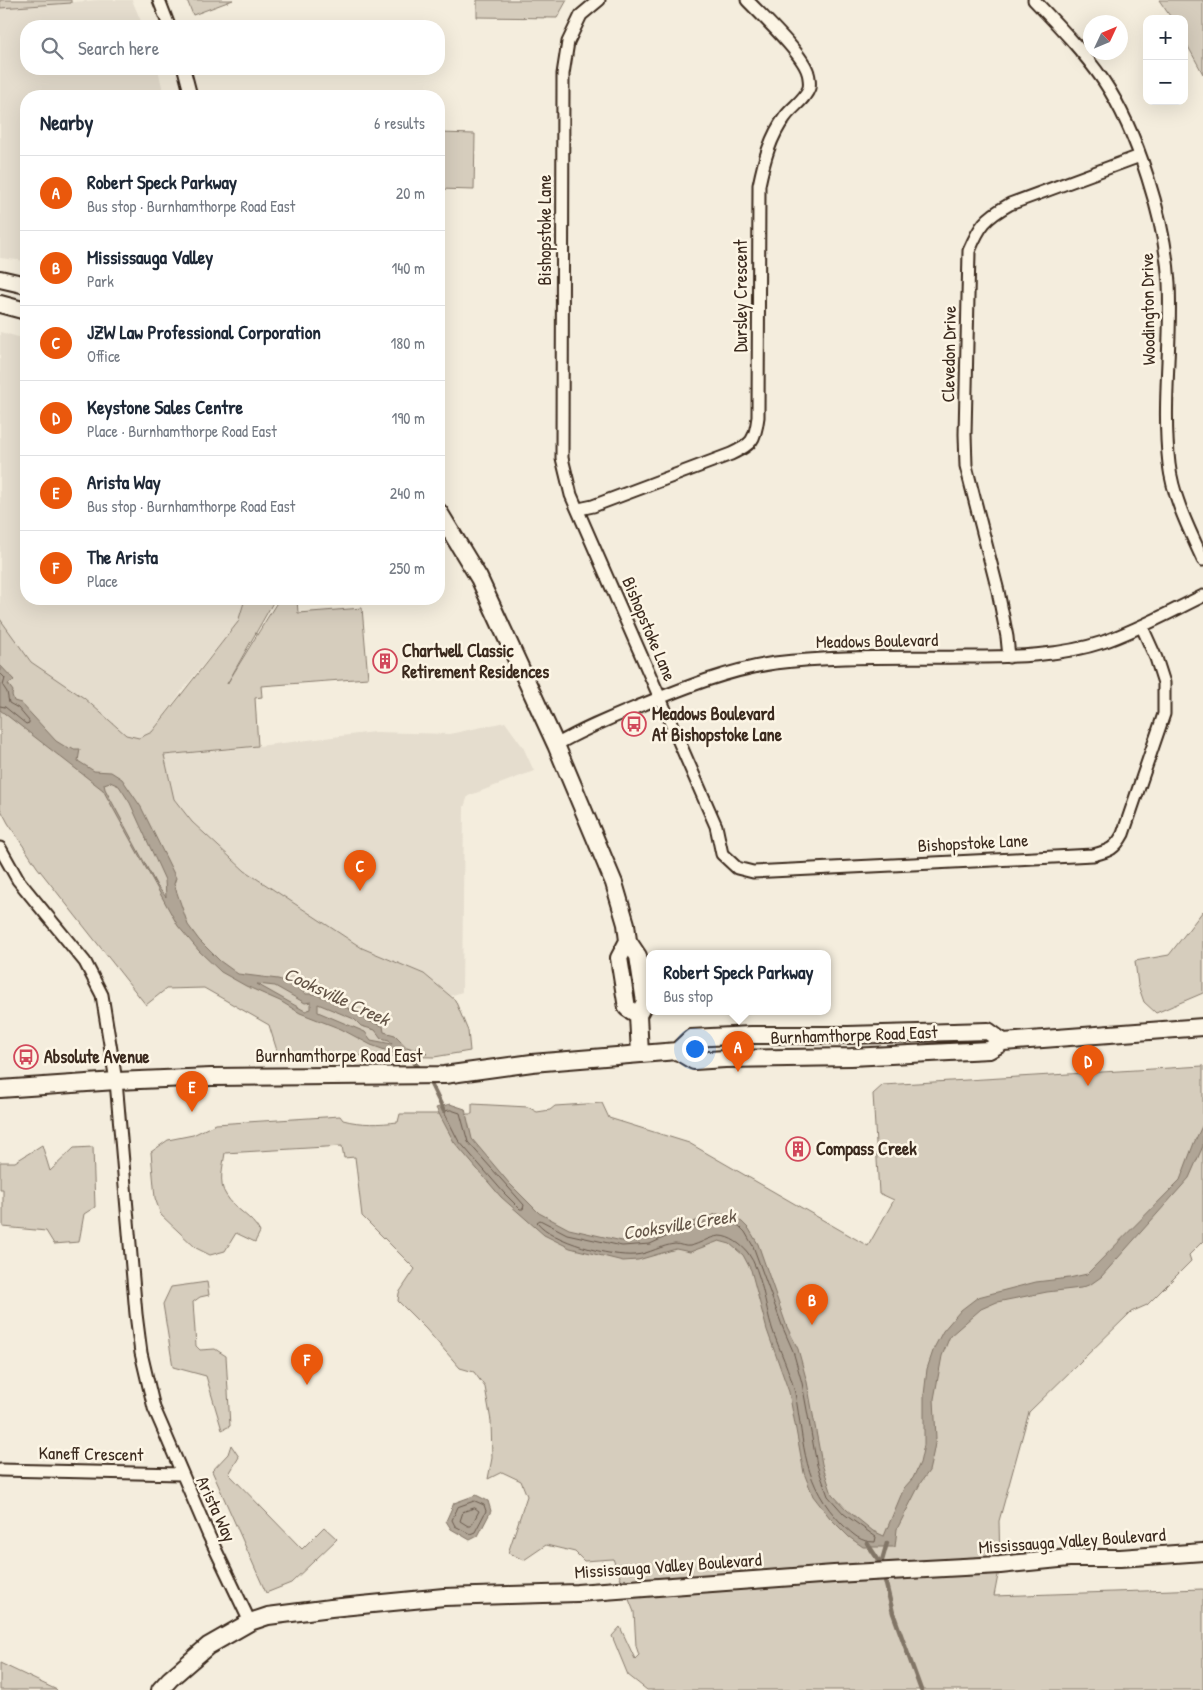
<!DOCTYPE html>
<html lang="en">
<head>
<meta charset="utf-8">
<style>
  :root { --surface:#fff; --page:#f6f6f7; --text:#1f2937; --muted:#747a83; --line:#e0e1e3; --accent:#ea580c }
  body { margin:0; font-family:"Patrick Hand",sans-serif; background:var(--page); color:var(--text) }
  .controls { position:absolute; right:15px; top:15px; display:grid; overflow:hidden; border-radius:10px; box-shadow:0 5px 20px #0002 }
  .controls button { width:45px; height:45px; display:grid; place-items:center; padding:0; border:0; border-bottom:1px solid var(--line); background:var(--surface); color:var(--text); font:25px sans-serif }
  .compass { position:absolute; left:1083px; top:15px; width:45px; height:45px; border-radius:50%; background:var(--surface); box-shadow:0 5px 20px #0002; rotate:46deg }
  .you { position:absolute; left:694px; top:1048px; width:18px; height:18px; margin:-12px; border:4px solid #fff; border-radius:50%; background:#1a73e8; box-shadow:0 0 0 8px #1a73e833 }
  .badge { display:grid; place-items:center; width:32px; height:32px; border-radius:50%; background:var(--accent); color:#fff; font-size:16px; font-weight:700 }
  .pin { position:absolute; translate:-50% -41px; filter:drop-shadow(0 1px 2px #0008) }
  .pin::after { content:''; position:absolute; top:26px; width:18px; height:15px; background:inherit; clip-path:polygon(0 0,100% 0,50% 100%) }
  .popup { position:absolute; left:646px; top:950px; width:185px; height:65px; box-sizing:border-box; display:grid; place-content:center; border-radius:10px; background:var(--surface); filter:drop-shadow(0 1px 4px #0005); font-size:16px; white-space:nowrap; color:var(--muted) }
  .popup b { font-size:19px; color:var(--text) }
  .popup::after { content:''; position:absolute; left:50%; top:100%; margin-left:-10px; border:10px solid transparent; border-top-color:var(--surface) }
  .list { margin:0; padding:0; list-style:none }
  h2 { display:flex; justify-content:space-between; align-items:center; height:65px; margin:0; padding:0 20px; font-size:21px }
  h2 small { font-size:16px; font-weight:400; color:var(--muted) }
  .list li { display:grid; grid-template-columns:32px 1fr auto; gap:15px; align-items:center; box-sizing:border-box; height:75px; padding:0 20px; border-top:1px solid var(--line) }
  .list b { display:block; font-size:19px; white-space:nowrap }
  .list p { margin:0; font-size:16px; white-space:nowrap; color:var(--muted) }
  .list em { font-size:16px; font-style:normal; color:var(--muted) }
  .icon { flex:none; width:28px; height:28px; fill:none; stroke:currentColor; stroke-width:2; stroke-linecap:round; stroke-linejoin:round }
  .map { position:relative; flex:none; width:1203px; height:1690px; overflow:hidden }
  .search { position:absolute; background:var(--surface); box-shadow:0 5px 20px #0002; left:20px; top:20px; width:425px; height:55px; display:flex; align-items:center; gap:12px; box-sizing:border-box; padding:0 18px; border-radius:20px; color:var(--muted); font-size:19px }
  .panel { position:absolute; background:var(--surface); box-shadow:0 5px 20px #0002; left:20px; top:90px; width:425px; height:515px; border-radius:20px }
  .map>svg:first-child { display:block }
  .built { fill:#e5ddce }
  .green { fill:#d6cdbd; stroke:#887c6e }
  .water { fill:#b0a596; stroke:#817466; fill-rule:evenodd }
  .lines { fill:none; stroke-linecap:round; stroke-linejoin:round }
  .shore { stroke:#6a5b4e; stroke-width:1 }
  .stream { stroke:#817466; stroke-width:4.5 }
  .street-casing { stroke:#3b2a1e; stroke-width:15 }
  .secondary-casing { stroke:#3b2a1e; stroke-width:20 }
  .street { stroke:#fcf5e5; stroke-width:11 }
  .secondary { stroke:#fcf5e5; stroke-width:16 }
  .labels { text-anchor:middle; stroke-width:5; stroke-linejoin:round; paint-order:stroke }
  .street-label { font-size:18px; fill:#3b2a1e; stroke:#fcf5e5 }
  .poi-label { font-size:18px; font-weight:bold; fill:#3b2a1e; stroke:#fcf5e5; text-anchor:start }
  .water-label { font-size:19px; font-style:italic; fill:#645548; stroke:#fcf5e5 }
</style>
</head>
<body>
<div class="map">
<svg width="1203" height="1690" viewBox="0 0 1203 1690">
  <rect width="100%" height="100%" fill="#f4eddd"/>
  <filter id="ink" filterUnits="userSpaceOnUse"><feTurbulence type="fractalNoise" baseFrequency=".02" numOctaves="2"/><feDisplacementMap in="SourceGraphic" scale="10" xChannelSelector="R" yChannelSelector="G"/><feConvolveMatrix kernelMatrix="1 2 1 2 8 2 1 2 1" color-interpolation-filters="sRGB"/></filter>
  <g filter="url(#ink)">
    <!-- built -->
    <path class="built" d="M98,0H132L143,26H26V69H158L164,96H26V261L0,258V8Z
      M0,332L26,339V599H245L238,622L185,687L152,732L139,738L126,736L84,698L31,662L0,619Z
      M505,722L523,747L534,771L468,796L464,807L462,992L450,996L424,974L362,948L245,871L192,822L174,799L164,755L226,750L374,732L450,734Z"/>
    <!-- green -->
    <path class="green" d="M0,0H71V3L0,8Z
      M187,0H233L193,15Z
      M477,0H567L557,18L477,17Z
      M1159,0H1203V74L1184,39V19H1172Z
      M439,133L475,134L474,190L439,189Z
      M245,599H275L227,684L279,599H297L298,613L362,608L368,678L261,686L262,697L255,698L258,746L164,755L174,799L192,822L245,871L362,948L424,974L455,1000L468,1031L470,1051L434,1057L278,1054L269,1025L204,988L166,989L146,1005L37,867L8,823L0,808V619L31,662L84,698L126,735L139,738L152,732L238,622Z
      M1203,911V993L1156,1013L1144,1002L1138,985L1135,961L1169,955Z
      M1203,1066V1241L1189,1255L1191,1261L1147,1305L1131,1312L1029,1412L999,1521L1000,1565L994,1596L1203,1589V1690H647L628,1675L612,1636L620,1627L635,1659L639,1655L636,1646L634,1612L613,1559L584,1561L575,1552L546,1545L524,1560L508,1553L527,1496L521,1481L502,1472L488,1479L492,1458L491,1421L485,1387L474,1372L460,1368L426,1329L398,1301L399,1293L415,1269L362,1216L355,1157L344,1158L342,1146L225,1153C223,1166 218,1184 226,1195C235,1210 252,1216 260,1232L255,1242L236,1233L225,1251L210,1255L196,1248L161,1215L155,1198L151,1152L168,1140L193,1135L216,1124L340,1116L343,1120C361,1125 380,1124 398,1122L400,1114H472V1104L528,1107L537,1112L550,1110L555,1106L602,1103L609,1118L689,1143L868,1246L894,1200L879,1193L873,1094L883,1085Z
      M42,1145L50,1171L74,1148L93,1147L95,1207L84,1214L79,1242L54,1244L46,1231L3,1227V1189H0V1162H15Z
      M207,1282L209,1295L200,1297L193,1302L196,1346L200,1350L215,1349L226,1356L230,1426L222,1430L206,1376L173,1367L163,1304L171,1287Z
      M231,1445L239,1457L229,1474L302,1549L324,1527L337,1539L291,1583L266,1593L212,1471L228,1454Z
      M0,1663L57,1690H0Z"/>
    <!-- water -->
    <path class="water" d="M0,665L14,680L8,684L13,691L12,695L14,701L21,703L56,741L69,749L71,747L74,749H80L78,761L94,771L111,772L122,779L141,807L176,878L174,884L188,925L199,940L220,961L238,974L278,979L291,983L306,994H316L361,1014L366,1020L383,1026L384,1032L395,1035L407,1047L416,1050L419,1046L427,1054H396L371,1045L341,1029L300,1013L280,1001L246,986L221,972L199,951L178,926L103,790L0,710ZM110,782L119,786L130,803L165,880L166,897L157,886L105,789L104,784ZM257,984L275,986L305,1003L311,1002V1009L305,1011ZM318,1004L354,1019L361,1026L375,1030L381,1038L389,1040L392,1044L371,1040L365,1032L318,1012Z
      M450,1104L465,1109L472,1139L509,1183L539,1213L569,1229L622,1241L649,1239L670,1230L716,1214L729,1215L742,1222L749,1229L758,1244L787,1327L798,1349L807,1382L822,1464L832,1494L847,1510L873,1531L884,1536L904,1488L913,1478L920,1463L924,1445V1395L927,1369L934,1348L943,1331L961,1310L978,1297L1036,1282L1069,1278L1087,1274L1180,1180L1194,1143L1203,1124V1146L1189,1178L1101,1277L1091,1284L1081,1288L1047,1292L997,1302L981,1309L950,1336L942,1356L934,1399L936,1438L933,1454L929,1471L921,1482L897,1529L895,1547H863L849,1537L830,1518L813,1496L804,1473L789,1392L767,1330L751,1270L743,1255L730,1244L719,1241L690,1252L676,1249L638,1260L623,1261L570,1248L544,1235L501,1197L454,1142L436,1108Z
      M476,1495L488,1501L491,1511L478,1536L470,1540L451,1529L446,1521L454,1503Z"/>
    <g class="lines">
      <!-- shore -->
      <path class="shore" d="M0,673L5,678L3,686L7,692L9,703L18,708L29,721V723L26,724L5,707L0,706
        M451,1110L460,1113L468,1142L524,1205L523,1209H520L504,1193L458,1140L445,1114L446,1111Z
        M717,1219L728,1220L739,1226L745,1232L753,1246L783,1328L793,1351L802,1383L817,1465L828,1496L844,1514L876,1537L875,1542C860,1542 854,1535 843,1525C802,1484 805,1446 795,1393C790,1371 779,1350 772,1328C765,1306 762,1272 748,1253C742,1245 730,1236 719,1236C709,1237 700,1244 690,1246C685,1247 680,1244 675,1244C662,1245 649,1254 635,1255C611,1257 552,1242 537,1222L540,1220L567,1234L622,1246L650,1244L672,1234Z
        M475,1501L484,1505L486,1511L475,1532L470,1534L455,1526L452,1520L458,1507Z
        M475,1508L479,1511L471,1526H468L460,1521L463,1512Z"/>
      <!-- stream -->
      <path class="stream" d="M404,1051L421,1070
        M429,1080L444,1111
        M867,1543L881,1564L882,1568
        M881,1564L887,1543
        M884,1576L893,1613L921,1690"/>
      <!-- street casing -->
      <g class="street-casing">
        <path id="street" d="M159,0L169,26
          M599,0L581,15L568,42L563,74L562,458L571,495L716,826L722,854L737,868L753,872L1093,855C1109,851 1115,849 1123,834L1164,714V683L1156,658L1142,627
          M1034,0C1058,25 1083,51 1103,80C1138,132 1165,220 1169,283C1172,343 1162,404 1169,464C1173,498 1189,529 1203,560
          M184,69L191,96
          M579,509L593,506L731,454C752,444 755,441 758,417L759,185C764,161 770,137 785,117C792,107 805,100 809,88C810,84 809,76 808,73C803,54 762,16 747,0
          M1009,657L1007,637L998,591L966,466L965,434L969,251C980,225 985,218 1010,204L1140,156
          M556,745C583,729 613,717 642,705C686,687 728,670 775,663C839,655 904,658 968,657C1013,657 1061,656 1103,642C1138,630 1170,612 1203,596
          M0,848L18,880L85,962L102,995L116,1081L136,1314L141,1353L154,1408L161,1424L209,1536L250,1622
          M0,1470L181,1474"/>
      </g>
      <!-- secondary casing -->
      <g class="secondary-casing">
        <path id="secondary" d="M0,279L26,285
          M0,304L26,311
          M439,512L479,578L556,745L614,883L626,924L628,941L638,956L645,1002L638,1015L640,1054
          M628,941L619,958L627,1008L638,1015
          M677,1051L691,1038L751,1035H848L988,1031L1003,1042
          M0,1089L116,1081L211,1077L444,1075L532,1063L677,1051L694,1061L725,1059L851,1057L989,1050L1003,1042L1203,1027
          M160,1690L170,1679L208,1646L250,1622L268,1616L331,1608L444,1597L577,1593L834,1574L1000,1565L1069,1558H1120L1203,1552"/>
      </g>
      <!-- street -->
      <use href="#street" class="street"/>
      <!-- secondary -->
      <use href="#secondary" class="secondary"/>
    </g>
  </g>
  <!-- icons -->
  <defs>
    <g id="building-ring" transform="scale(1.25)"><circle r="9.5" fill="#fcf5e5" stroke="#d1495b" stroke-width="1.5"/><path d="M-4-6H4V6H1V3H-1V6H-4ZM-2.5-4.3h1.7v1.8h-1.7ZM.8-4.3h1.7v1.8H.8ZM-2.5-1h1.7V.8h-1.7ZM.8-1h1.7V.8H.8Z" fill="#d1495b"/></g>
    <g id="bus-ring" transform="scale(1.25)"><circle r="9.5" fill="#fcf5e5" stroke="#d1495b" stroke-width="1.5"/><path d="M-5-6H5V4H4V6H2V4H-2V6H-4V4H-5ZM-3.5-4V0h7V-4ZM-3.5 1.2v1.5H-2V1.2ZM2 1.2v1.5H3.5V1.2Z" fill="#d1495b"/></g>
  </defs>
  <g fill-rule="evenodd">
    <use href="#building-ring" x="385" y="661"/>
    <use href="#bus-ring" x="634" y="724"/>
    <use href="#bus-ring" x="26" y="1057"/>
    <use href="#building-ring" x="798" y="1149"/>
  </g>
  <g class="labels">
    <!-- street labels -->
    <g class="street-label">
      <text transform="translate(545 230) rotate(-90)" y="6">Bishopstoke Lane</text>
      <text transform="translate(741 296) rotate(-90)" y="6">Dursley Crescent</text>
      <text transform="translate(1148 309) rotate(-91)" y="6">Woodington Drive</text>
      <text transform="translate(949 354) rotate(-89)" y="6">Clevedon Drive</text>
      <text transform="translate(649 629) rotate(67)" y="6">Bishopstoke Lane</text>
      <text transform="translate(877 641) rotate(-1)" y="6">Meadows Boulevard</text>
      <text transform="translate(973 843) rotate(-3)" y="6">Bishopstoke Lane</text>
      <text transform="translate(854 1035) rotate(-2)" y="6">Burnhamthorpe Road East</text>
      <text x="339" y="1062">Burnhamthorpe Road East</text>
      <text transform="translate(91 1454) rotate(1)" y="6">Kaneff Crescent</text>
      <text transform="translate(216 1509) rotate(65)" y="6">Arista Way</text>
      <text transform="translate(1072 1541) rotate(-4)" y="6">Mississauga Valley Boulevard</text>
      <text transform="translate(668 1566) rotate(-4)" y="6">Mississauga Valley Boulevard</text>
    </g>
    <!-- poi labels -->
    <g class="poi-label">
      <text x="402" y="657">Chartwell Classic<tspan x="402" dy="21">Retirement Residences</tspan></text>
      <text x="652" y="720">Meadows Boulevard<tspan x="652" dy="21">At Bishopstoke Lane</tspan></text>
      <text x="44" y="1063">Absolute Avenue</text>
      <text x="816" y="1155">Compass Creek</text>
    </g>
    <!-- water labels -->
    <g class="water-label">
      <text transform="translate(337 996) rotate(25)" y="7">Cooksville Creek</text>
      <text transform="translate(679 1224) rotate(-9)" y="7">Cooksville Creek</text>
    </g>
  </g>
</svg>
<div class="controls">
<button>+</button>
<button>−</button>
</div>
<svg class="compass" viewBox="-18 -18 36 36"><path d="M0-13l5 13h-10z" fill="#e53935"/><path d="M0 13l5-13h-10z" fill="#747a83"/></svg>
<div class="you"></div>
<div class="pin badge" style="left:738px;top:1072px">A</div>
<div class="popup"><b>Robert Speck Parkway</b>Bus stop</div>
<div class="pin badge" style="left:812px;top:1325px">B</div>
<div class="pin badge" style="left:360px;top:891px">C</div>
<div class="pin badge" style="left:1088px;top:1086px">D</div>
<div class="pin badge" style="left:192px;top:1112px">E</div>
<div class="pin badge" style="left:307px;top:1385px">F</div>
<div class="search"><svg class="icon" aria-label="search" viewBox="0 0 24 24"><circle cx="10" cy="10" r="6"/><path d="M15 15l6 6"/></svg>Search here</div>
<section class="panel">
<h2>Nearby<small>6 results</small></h2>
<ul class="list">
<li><span class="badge">A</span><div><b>Robert Speck Parkway</b><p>Bus stop · Burnhamthorpe Road East</p></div><em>20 m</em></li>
<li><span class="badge">B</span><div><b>Mississauga Valley</b><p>Park</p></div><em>140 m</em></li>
<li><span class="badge">C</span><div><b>JZW Law Professional Corporation</b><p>Office</p></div><em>180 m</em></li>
<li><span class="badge">D</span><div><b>Keystone Sales Centre</b><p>Place · Burnhamthorpe Road East</p></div><em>190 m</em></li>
<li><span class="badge">E</span><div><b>Arista Way</b><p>Bus stop · Burnhamthorpe Road East</p></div><em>240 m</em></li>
<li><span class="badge">F</span><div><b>The Arista</b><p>Place</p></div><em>250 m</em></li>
</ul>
</section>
</div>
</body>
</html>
